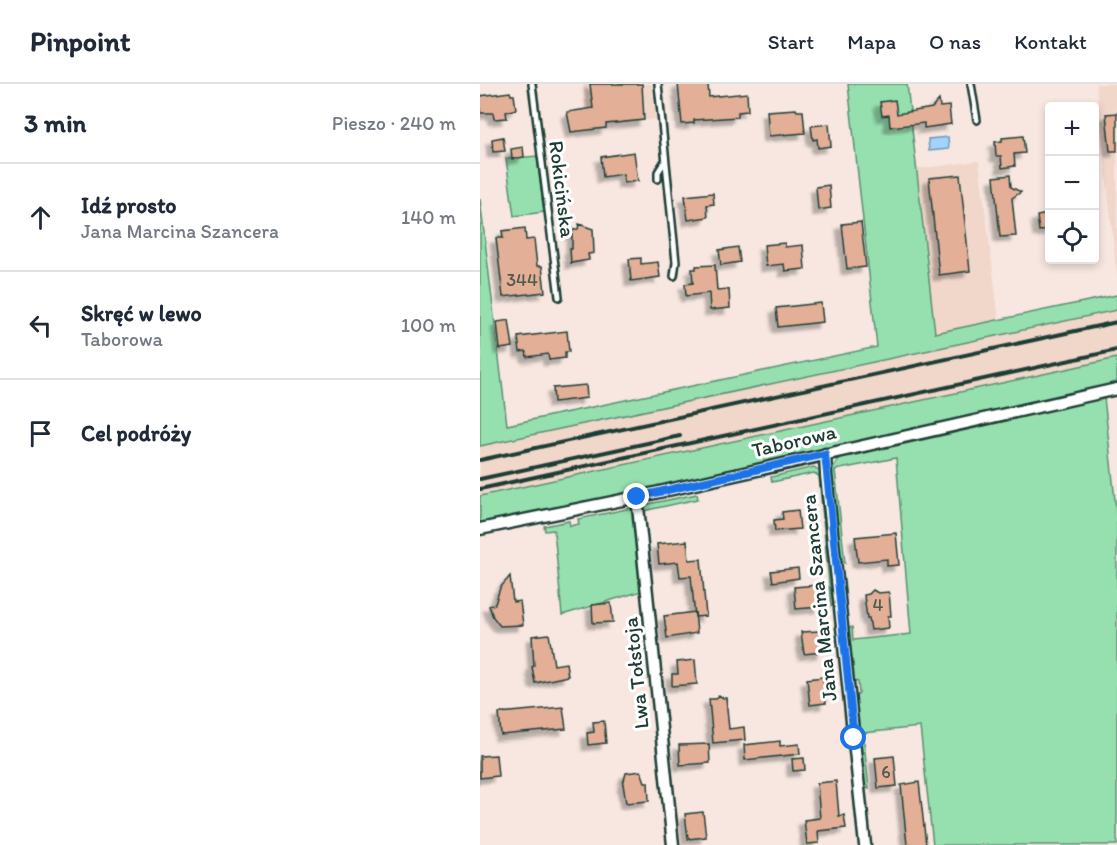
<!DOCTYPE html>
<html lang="pl">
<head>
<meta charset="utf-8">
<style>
  :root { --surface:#fff; --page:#f6f6f7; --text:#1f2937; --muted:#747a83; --line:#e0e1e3 }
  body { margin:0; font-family:Itim,sans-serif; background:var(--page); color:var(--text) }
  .controls { position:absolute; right:18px; top:18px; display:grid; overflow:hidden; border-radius:6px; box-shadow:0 3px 9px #0003 }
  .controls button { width:54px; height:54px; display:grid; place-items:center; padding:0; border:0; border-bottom:2px solid var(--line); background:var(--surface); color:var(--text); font:30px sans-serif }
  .stop { position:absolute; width:18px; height:18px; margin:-14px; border:4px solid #1a73e8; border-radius:50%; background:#fff }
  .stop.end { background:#1a73e8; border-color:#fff; box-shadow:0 2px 6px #0008 }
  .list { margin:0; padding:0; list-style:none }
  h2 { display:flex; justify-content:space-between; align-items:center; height:78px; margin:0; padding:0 24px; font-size:26px }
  h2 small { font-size:20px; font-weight:400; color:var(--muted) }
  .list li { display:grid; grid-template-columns:39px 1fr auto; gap:18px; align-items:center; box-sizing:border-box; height:108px; padding:0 24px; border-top:2px solid var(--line) }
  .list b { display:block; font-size:22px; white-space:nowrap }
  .list p { margin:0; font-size:20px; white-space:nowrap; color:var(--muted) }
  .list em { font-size:20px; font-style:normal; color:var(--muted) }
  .icon { flex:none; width:33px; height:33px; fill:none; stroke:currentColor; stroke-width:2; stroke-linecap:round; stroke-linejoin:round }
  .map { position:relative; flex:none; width:637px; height:761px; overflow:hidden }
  header { display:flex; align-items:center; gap:36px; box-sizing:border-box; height:84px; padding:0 30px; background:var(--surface); border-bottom:2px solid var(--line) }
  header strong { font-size:28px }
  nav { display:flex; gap:33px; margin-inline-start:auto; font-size:21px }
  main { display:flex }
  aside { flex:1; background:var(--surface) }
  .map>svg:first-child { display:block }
  .built { fill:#f1d6ca }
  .green { fill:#96e0af; stroke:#5a8e72; stroke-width:1.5 }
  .water { fill:#a2d3ff; stroke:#6e97ae; stroke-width:1.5 }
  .building { fill:#e3af97; stroke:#1f3d34; stroke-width:1.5; filter:url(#shadow) }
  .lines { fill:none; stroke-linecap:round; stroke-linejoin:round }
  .lane-casing { stroke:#1f3d34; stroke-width:10 }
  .street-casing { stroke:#1f3d34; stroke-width:15 }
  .lane { stroke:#fff; stroke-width:5 }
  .street { stroke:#fff; stroke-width:10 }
  .rail { stroke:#1f3d34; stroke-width:4 }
  .route { stroke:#1a73e8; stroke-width:8 }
  .labels { text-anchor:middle; stroke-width:6; stroke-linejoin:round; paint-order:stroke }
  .number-label { font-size:18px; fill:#505a4d }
  .street-label { font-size:21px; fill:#1f3d34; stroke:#fff }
</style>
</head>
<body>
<header>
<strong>Pinpoint</strong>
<nav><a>Start</a><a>Mapa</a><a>O nas</a><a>Kontakt</a></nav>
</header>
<main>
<aside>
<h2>3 min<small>Pieszo · 240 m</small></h2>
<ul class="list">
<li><svg class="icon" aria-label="ahead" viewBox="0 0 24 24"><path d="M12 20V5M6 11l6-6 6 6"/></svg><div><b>Idź prosto</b><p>Jana Marcina Szancera</p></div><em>140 m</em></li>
<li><svg class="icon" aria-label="left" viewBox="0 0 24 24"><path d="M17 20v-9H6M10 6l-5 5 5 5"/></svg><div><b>Skręć w lewo</b><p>Taborowa</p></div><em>100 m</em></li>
<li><svg class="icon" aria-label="arrive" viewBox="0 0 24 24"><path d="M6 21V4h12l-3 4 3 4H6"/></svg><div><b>Cel podróży</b></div></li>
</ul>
</aside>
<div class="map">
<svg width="637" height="761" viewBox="0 0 637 761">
  <defs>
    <filter id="shadow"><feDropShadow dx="-5.5" dy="5.5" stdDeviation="1.5" flood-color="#0004"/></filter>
  </defs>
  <rect width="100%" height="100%" fill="#f7e7e0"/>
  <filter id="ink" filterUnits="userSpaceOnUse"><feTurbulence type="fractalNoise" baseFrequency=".0167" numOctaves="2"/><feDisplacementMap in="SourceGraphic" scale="12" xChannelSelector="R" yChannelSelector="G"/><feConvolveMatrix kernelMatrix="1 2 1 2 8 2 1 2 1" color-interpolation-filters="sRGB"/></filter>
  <g filter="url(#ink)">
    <!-- built -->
    <path class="built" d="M103,0H172L176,35L108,43Z
      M616,0H637V191Z
      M499,77L519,236L454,249L436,85Z
      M637,226V274L0,412V362Z"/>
    <!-- green -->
    <path class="green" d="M368,0H427L455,249L637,211V226L0,362V115L27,341L397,263Z
      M57,72L64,128L34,132L26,75Z
      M637,274V301L158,408L0,440V412Z
      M624,313L637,435V761H453L440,643L383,649L389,705L384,703L374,613L379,610L378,598L373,596L367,545L372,543L373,556L431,550L416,374L355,386L365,479L360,476L351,388L359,373L362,371Z
      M334,383L342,389L355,520L351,522L339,392L334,389L292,398L291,393Z
      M217,410L218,415L163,427L164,421Z
      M152,424L162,507L82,531L74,446L65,447L64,442L89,437L90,442L99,440L98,435Z"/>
    <!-- water -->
    <path class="water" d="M468,53L469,65L449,67L448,55Z"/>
    <!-- building -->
    <path class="building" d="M110,0H162L164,36L126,40V44L91,48L87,28L113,24Z
      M198,0H228L229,13L267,9L268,27L258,28V33L214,36V39L202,40Z
      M30,8L31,11H34L36,25L26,28L27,34L14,35L13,29H0V12Z
      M415,16L417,30L452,24L459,16L460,23L469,22L471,40L444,44V39L410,43L409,31L402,32L400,18Z
      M316,25L317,27H323L325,49L289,52L287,27Z
      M637,29V67H630L626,30Z
      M349,40L351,62L338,64L337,55L333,56L331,42Z
      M543,52L545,69L534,70L535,82L522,84L521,72H516L515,58L522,57V54Z
      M23,53L25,67L13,68L12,55Z
      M43,63L44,73L32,75L31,65Z
      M154,68L158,97L144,99L143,90L123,93L121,73Z
      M480,91L490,187L459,191L449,94Z
      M530,91L531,103L541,108L532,114L536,152L520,153L514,93Z
      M349,101L351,124L338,126L336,103Z
      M233,109L234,120L227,121L228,133L208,136L205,112Z
      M568,130L570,146L559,147L557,132Z
      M381,138L386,183L367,185L362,140Z
      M99,140L113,145L114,169L108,170L109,176L91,179L90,165H92V149L94,146L98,145Z
      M45,144L46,156L54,155L57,182H62L65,208L23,213L16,154H23L22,147Z
      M305,159V163L323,161L325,185L305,187L304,180L286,182L284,161Z
      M258,163L260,178L241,181L239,166Z
      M161,174V180L178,178L180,193L151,197L149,175Z
      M235,181L237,206L249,205L250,224L230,226L229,209L206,212L205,200L213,199L212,185H216V182Z
      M341,219L343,238L298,243L296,224Z
      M29,236L33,263L20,265L17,238Z
      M87,247L89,268H85V274L69,276L68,270L47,273L46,267L40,268L38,253Z
      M106,301L107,314L74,318L73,304Z
      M318,426L320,445L295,447L294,436L303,435L302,428Z
      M416,449L419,481L407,482V475L378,478L375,453Z
      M207,457L209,476L221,475L226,532L215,533L211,492L200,493L198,478L179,480L177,460Z
      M318,484L319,494L293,498L291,487Z
      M30,492L33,518L40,517L43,541L20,542L13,533L9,522L15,520L20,504Z
      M338,501L340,523L316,525L314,503Z
      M393,506L398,509L409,508L411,532H408L409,544L391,546L389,534H387L384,511L389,510Z
      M131,519L133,538L113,539L112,521Z
      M215,528L217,549L187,554L184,532Z
      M340,547L342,568L324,570L321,548Z
      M69,550L74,581L86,579L88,592L55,599L52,583L54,582L52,552Z
      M215,576L217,600L192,602V590H198L197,578Z
      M343,593L346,619L330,621L327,595Z
      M239,611L243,614H246L249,645L264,643L265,656L233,659L229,615H236Z
      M83,623L86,645L21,651L19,629Z
      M124,637L126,659L108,661L107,649L114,648L113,638Z
      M300,657V662L319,660L320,670L265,676L264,661Z
      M229,660L230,679L200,681L199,661Z
      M16,671L18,692L0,694V672Z
      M414,672L417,702L398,704L395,674Z
      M324,674L325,686L313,687L312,675Z
      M161,687L165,698H168L169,717L146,719L143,700L146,689Z
      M356,697L359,732L364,731L366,744L338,747L339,759L327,760L324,736L340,734L337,699Z
      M439,698L446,761H427L421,701Z
      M223,728L226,753L208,755L205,730Z"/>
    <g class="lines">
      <!-- lane casing -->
      <g class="lane-casing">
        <path id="lane" d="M52,0L79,213
          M178,0L196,178L194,192
          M491,0L497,36
          M178,95V88L185,77"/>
      </g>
      <!-- street casing -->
      <g class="street-casing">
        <path id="street" d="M345,370L346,391L385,761
          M157,413L193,761
          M0,445L157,413L637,305"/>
      </g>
      <!-- lane -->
      <use href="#lane" class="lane"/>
      <!-- street -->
      <use href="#street" class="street"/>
      <!-- rail -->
      <path class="rail" d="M0,376L637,238
        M0,395L200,352
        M0,405L637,266"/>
    </g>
  </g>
  <g class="lines" filter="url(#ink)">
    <!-- route -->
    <path class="route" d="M157,413L345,370L374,654"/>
  </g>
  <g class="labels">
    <!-- number labels -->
    <g class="number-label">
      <text x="42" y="202">344</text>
      <text x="398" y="527">4</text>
      <text x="406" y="694">6</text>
    </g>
    <!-- street labels -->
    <g class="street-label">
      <text transform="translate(82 105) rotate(83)" y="7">Rokicińska</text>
      <text transform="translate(314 357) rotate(-13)" y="7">Taborowa</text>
      <text transform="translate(339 514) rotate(-96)" y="7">Jana Marcina Szancera</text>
      <text transform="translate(156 589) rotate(-96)" y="7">Lwa Tołstoja</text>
    </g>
  </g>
</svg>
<div class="controls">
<button>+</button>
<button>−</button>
<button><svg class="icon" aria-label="locate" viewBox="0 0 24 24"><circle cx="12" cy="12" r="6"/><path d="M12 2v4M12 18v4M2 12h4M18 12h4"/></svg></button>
</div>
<div class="stop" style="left:374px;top:654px"></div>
<div class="stop end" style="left:157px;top:413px"></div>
</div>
</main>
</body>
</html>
